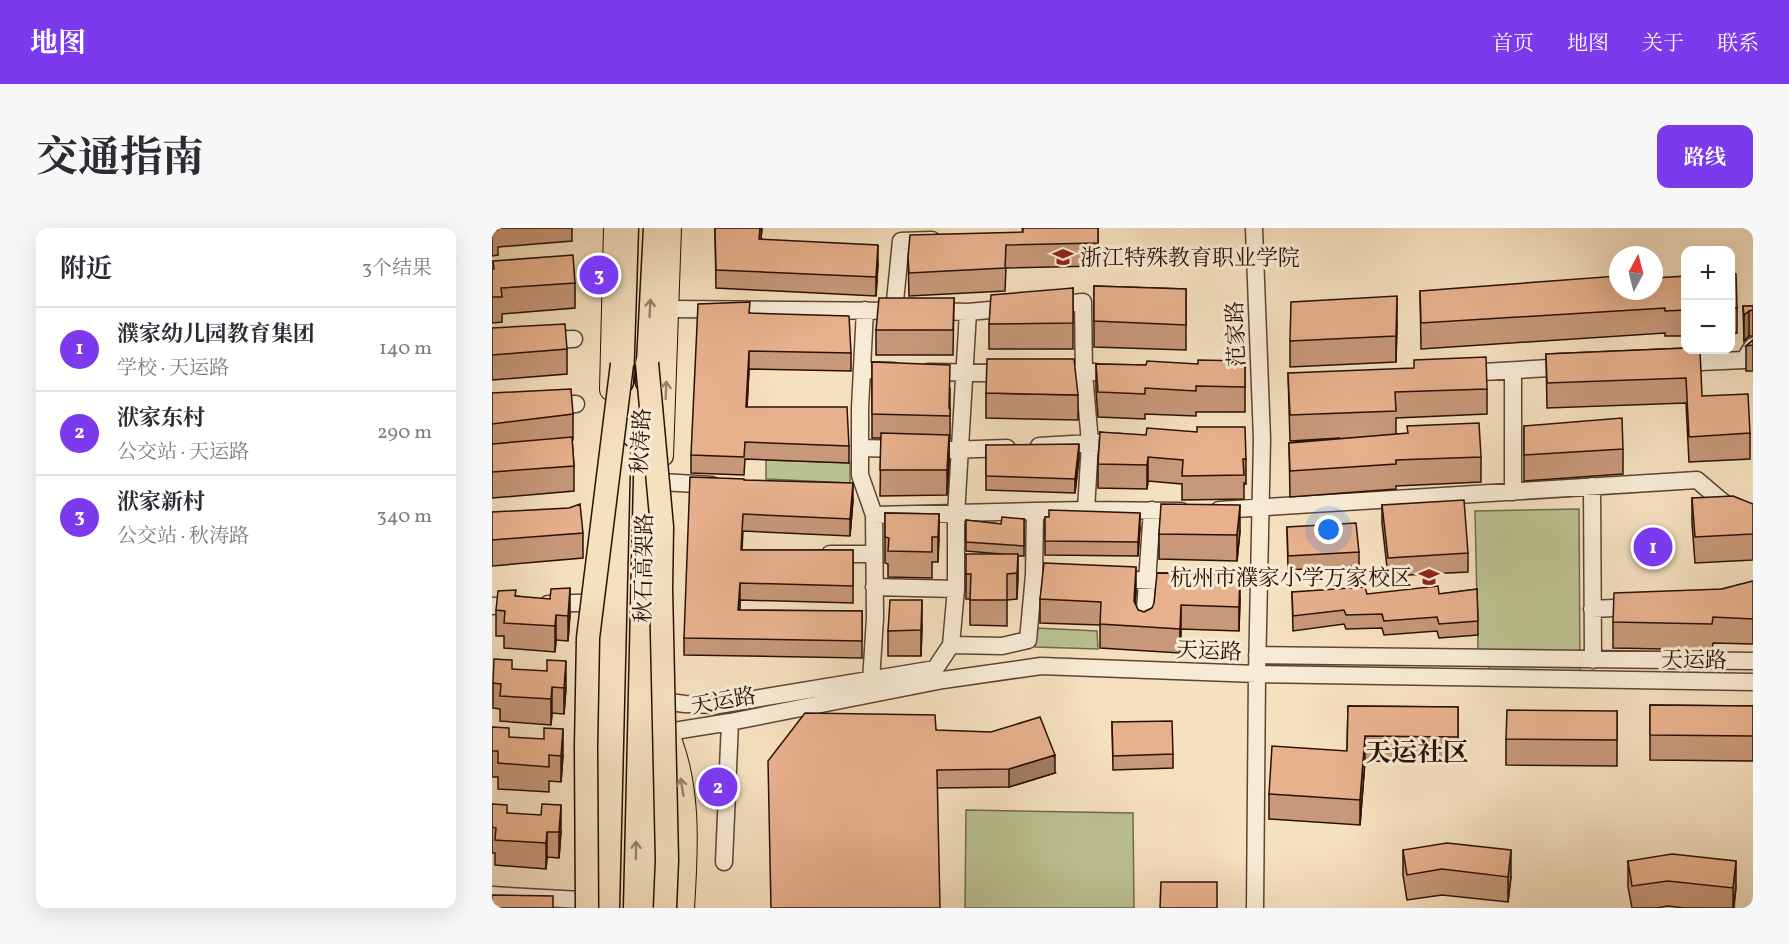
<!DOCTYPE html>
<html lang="zh">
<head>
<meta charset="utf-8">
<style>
  :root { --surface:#fff; --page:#f7f7f7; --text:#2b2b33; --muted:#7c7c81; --line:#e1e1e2; --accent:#7c3aed }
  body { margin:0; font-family:Vollkorn,"Noto Serif SC",serif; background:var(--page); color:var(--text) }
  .controls { position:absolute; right:18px; top:18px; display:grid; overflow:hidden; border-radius:12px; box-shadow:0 6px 24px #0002 }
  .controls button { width:54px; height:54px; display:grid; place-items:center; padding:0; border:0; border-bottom:2px solid var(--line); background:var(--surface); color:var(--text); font:30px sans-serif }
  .compass { position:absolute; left:1117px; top:18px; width:54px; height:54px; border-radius:50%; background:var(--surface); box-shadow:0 6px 24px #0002; rotate:7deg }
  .you { position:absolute; left:837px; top:302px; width:21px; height:21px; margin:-15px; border:4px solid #fff; border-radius:50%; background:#1a73e8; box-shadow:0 0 0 9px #1a73e833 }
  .badge { display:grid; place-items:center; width:39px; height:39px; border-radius:50%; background:var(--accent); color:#fff; font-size:20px; font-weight:700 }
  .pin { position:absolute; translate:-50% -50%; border:3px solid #fff; box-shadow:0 2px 6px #0006 }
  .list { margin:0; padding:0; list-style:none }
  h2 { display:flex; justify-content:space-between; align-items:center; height:78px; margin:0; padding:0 24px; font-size:26px }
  h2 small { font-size:20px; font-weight:400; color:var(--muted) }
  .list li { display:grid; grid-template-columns:39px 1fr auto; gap:18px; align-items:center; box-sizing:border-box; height:84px; padding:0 24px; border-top:2px solid var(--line) }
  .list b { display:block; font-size:22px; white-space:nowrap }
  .list p { margin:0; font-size:20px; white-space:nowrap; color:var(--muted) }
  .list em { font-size:20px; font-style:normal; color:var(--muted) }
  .map { position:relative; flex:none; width:1261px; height:680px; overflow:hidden; border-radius:12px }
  header { display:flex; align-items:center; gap:36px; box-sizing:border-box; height:84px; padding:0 30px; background:var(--accent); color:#fff }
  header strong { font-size:28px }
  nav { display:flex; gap:33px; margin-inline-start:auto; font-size:21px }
  .intro { display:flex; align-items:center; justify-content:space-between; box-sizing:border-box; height:144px; padding:0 36px }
  h1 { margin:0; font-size:42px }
  .button { padding:15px 27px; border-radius:12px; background:var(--accent); color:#fff; font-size:21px; font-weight:700 }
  main { display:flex; gap:36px; padding:0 36px }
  aside { flex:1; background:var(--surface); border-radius:12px; box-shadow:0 6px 24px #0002 }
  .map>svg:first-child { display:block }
  .green { fill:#bbc292; stroke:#73694b; stroke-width:1.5 }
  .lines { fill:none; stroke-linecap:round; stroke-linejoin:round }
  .minor-casing { stroke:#5e4433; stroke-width:19 }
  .major-casing { stroke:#2b1004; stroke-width:22 }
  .highway-casing { stroke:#2b1004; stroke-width:25 }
  .minor { stroke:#f8ebd5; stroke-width:16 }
  .major { stroke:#f5e0bf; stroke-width:20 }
  .highway { stroke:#f5e0bf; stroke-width:22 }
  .highway-bridge-casing { stroke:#2b1004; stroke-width:25; stroke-linecap:butt }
  .highway-bridge { stroke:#f5e0bf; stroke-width:22 }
  .wall { fill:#c79879; stroke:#2b1004; stroke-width:1.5 }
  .shaded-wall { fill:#a27c63; stroke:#2b1004; stroke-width:1.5 }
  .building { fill:#e7b18d; stroke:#2b1004; stroke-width:1.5 }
  .oneway { stroke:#9a826b }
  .labels { text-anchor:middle; stroke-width:6; stroke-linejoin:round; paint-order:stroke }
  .poi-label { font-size:22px; fill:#2b1004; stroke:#f8ebd5; text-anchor:start }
  .street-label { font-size:22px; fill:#2b1004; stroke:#f8ebd5 }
  .quarter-label { font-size:26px; font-weight:bold; fill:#2b1004; stroke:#f8ebd5 }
</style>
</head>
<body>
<header>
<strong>地图</strong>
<nav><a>首页</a><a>地图</a><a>关于</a><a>联系</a></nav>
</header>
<div class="intro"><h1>交通指南</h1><a class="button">路线</a></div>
<main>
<aside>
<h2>附近<small>3个结果</small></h2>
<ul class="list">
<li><span class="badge">1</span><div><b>濮家幼儿园教育集团</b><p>学校 · 天运路</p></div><em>140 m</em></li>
<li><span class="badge">2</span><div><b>洑家东村</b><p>公交站 · 天运路</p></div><em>290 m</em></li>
<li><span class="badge">3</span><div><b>洑家新村</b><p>公交站 · 秋涛路</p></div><em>340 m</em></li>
</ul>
</aside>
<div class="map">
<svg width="1261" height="680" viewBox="0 0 1261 680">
  <rect width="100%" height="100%" fill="#f5e0bf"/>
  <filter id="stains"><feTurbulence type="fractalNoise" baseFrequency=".00333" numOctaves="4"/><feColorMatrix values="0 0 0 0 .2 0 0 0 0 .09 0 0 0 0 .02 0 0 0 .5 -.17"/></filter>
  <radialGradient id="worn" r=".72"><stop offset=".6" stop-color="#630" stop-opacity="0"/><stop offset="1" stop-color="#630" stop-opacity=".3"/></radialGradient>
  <!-- green -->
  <path class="green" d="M274,232L358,235V255L274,251Z
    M1087,281L1088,445L998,442L986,420L983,283Z
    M544,400L605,403L606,421L543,419Z
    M474,582L641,585L642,680H473Z"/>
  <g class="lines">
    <!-- minor casing -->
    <g class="minor-casing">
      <path id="minor" d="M762,0L770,211L765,446L763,680
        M558,77L591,74L592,145H562
        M177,81L407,83
        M373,82L368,180V247L382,287
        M402,83L409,13L440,12
        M441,83L476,84L520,80
        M52,112L82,111
        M1187,135L1252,132L1261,118
        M370,142L402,143
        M1021,143V264
        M436,144L515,145
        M603,144L592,145L598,215L628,214
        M974,145L1074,139
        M58,177L84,176
        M369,220L410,221
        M457,222L515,220
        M170,254L220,257
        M1100,258L1101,432
        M594,282L689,283
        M727,282L1205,252L1238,280L1261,291
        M543,283L594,282L598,215L547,218
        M338,326H382
        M623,351L685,354
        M382,359L464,361
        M56,376L111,374
        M0,378L27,377
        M1100,381L1144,379
        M652,397L660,282
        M765,427L1261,433
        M379,453L383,390L382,287L543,283L542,347L536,412L510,418L459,417
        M162,472L193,476L226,477L443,441L459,417L464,361V287L476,84
        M176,504L238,494L451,452L549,438L765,446L1261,454
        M232,634L238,494
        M0,667L89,672"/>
    </g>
    <!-- major casing -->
    <g class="major-casing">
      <path id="major" d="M118,162L122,0
        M171,228L179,0
        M173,497C200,553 196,619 192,680
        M107,624V500L112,384
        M158,680L161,640V434"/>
    </g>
    <!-- highway casing -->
    <g class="highway-casing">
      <path id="highway" d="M130,154L135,0
        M155,154L163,0
        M116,680L127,226
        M143,680L154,208"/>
    </g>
    <!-- minor -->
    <use href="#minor" class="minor"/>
    <!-- major -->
    <use href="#major" class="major"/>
    <!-- highway -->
    <use href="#highway" class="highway"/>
    <!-- highway-bridge casing -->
    <g class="highway-bridge-casing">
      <path id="highway-bridge" d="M155,135L170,299L169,361L175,632L173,680
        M95,680L94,519L96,410L130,136"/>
    </g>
    <!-- highway-bridge -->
    <use href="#highway-bridge" class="highway-bridge"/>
  </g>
  <!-- wall -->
  <path class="wall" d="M0,0H80V13L6,19V27L0,28Z
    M223,0H270L269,11L386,35L384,68L224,60Z
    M530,0H606V38L514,40L513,63L417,68L416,29L531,4Z
    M1,33L83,55V80L10,86V94L0,95V41H1Z
    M1239,46L1245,80V105L1239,106Z
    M1194,48V108H1173V105L929,121L928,63H1126Z
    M602,58L694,61V122L602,119Z
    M581,60V121H497V96Z
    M462,70L461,127H384V102Z
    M1251,78H1261V108H1257L1252,113Z
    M258,85L359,125V143L257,141L255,179L357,218V235L253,231L252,247L199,245V227Z
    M905,94L904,134L798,139V113Z
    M0,100L75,121V146L0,152Z
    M1261,112V143H1254V118Z
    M1194,120L1210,168L1258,205V231L1197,234L1194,175L1055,180L1054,126Z
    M753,133V184H704V188L653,186V191L606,189L604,162V136L654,137L706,136Z
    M380,134L458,160V211H457V232L455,267L388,268L389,210H380Z
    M796,145L995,161V186L904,190V206L989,229V254L904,258V261L798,269L797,215L848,210L798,213Z
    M0,165L81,186V212H80L82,238V263L0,270Z
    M494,165L586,167V192L494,190Z
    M1032,198L1131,221V246L1032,253Z
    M608,204L754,231V256L752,255V271L690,272V256L656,253L655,261L606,260V236Z
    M494,217L587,230L583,265L494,262Z
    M252,252L361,272L358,308L251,303L250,322H361V375L248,372V382L370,383V430L192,427V410Z
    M1200,270L1261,276V332L1203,335L1200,295Z
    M890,277L976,325V344L896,348L890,295Z
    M0,284L91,305V330L0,338Z
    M393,285L447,286L446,334H440V350L396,349V336L393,335Z
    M553,289L648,299L646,328L553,327Z
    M532,291V328H526L525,371L515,372V398L478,397V371H474V346L510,326L474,323V292L509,296Z
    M795,299L867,324V338L796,342Z
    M748,303L745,333L667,331V306Z
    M1261,353V416L1221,415L1220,422L1121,420V394L1230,361Z
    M985,361L986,407L947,410L945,403L892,407L890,400L854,401L852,396L801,403L800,364L875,366H947Z
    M644,362L643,376L646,382L652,384L660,380L748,370L747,403L689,401L688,425L608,420V397L548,395V371Z
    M24,368L78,386L76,413L64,412L63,424L12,420V408H4V382Z
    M430,397L429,428H396V403Z
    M20,441L74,459L72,486L60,485L59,497L8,493V481L1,480V455Z
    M1158,477L1261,478V533L1158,532Z
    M856,478L966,479V534L873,533L868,597L777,591V566L855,523Z
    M1125,483V538L1014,537V511Z
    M620,494L681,526V540L621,542Z
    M0,499L17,509L71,527L69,554L57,553V564L6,561V549H0Z
    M444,502L563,545L517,559L445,560Z
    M0,576L15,585L69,603L67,630L55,629L54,641L3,637V625H0Z
    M911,622L1019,648L1016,674L950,667L915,672L911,647Z
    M1136,633L1244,659L1242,680H1192L1176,678L1164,680H1140L1136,659Z"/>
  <!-- shaded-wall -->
  <path class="shaded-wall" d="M268,0H270L267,29V11Z
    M386,17V35L384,68V49Z
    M905,68V94L904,134V108Z
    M1257,83V108L1252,113V87Z
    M257,123V141L254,196V179Z
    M457,207V232L455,267V242Z
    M587,216V230L583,265V251Z
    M656,229V253L655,261V237Z
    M361,255V272L358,308V291Z
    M748,277V303L745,333V307Z
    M648,285V299L646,328V314Z
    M447,286V312L446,334V309Z
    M526,326V352L525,371V345Z
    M644,339V362L642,397V373Z
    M748,347V370L747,403V379Z
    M248,355V372L246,399V382Z
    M78,360V386L76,413V388Z
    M430,372V397L429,428V402Z
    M689,377V401L688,425V401Z
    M64,387V412L63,424V398Z
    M74,433V459L72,486V460Z
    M60,459V485L59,497V471Z
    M71,501V527L69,554V528Z
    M873,508V533L868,597V572Z
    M563,527V545L517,559V541Z
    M69,577V603L67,630V604Z
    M55,604V629L54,641V615Z
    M1019,622V648L1016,674V649Z
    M1244,633V659L1241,680V660Z"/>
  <!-- building -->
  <path class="building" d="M0,0H6V2H0Z
    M223,0H268L267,11L386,17L384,49L224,42Z
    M531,0H606V15L514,17L513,40L417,45L416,29L418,7L531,4Z
    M81,27L83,55L9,60L10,69H0V41H2L1,33Z
    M1239,46H1244L1245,80H1239Z
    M1126,48V63H1162V50L1194,48V82L1173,83V80L929,95L928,63Z
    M602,58L694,61V97L602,93Z
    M581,60V95L497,96L499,67Z
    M905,68L904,108L798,113L799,74Z
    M387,70H462L461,102H384Z
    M258,74L257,85L357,88L359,125L257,123L254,179H355L357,218L253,214L252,229L199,227L206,76Z
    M1251,78H1261V82L1257,83L1252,87Z
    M73,96L75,121L0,127V100Z
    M1261,112V117L1254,118Z
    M1194,120V122H1208L1210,168L1256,166L1258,205L1197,209L1194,150L1055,155L1054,126Z
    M994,129L995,161L903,164L904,183L798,187L796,145L922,140V132Z
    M495,131H582L586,167L494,165Z
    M706,132L753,133V159L704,158V163L653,160V166L606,164L604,136L654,137L655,133L706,136Z
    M380,134L458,137L457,180H458V188L380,186Z
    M79,161L81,186L0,196V165Z
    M1130,190L1131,221L1032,227V198Z
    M987,195L989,229L904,232V236L798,243L797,215L916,205L915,198Z
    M705,199H753L754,231H751L752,247L690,248L691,232L656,229L655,237L606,236L608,204L654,207L655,200L705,204Z
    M389,205L457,207L455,242H388Z
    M80,209L82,238L0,244V216Z
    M587,216L583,251L494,248V217Z
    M198,249L252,251V252L361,255L358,291L251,286L249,322H361V358L248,355L246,382L370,383V413L192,410Z
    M1241,268L1261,276V306L1203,309L1200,270Z
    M972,272L976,325L896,330L890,277Z
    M88,276L91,305L0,312V284L77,280Z
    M669,276L748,277L745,307L667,306Z
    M557,282L648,285L646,314L553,313V289H557Z
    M393,285L447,286L446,309H440V324L396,323L397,310L393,309Z
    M510,289L532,291V318L474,314V292L509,296Z
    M864,295L867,324L796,328L795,299Z
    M474,326H526L525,345L515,346V372H478L479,346H474Z
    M552,335L644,339L642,373L646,382L652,384L660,380L662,375L665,345L748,347L747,379L689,377L688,401L608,396L609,374L548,371Z
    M1261,353V391L1221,389L1220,396L1121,394L1122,365L1230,361Z
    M946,358L947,366L985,361L986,393L947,396L945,389L892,393L890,386L854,387L852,382L801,388L800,364L873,359L875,366Z
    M78,360L76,388L64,387L63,398L12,395L13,383L4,382L6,363L24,362L23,368L58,371L59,361Z
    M398,372H430L429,402L396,403Z
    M2,431L20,432V441L55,443V432L74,433L72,460L60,459L59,471L8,468L9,456L1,455Z
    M1158,477L1261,478V508L1158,507Z
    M856,478L966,479V509L873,508L868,572L777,566L780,518L855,523Z
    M1015,482L1125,483V512L1014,511Z
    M313,485L443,487L444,502L499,504L548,489L563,527L517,541L445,542L448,680H279L276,533Z
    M680,493L681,526L621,528L620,494Z
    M0,499L17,500V509L52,511V500L71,501L69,528L57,527V539L6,535V523H0Z
    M0,576L15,577V585L49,587L50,576L69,577L67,604H55L54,615L3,612L4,600L0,599Z
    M955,615L1019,622L1016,649L950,641L915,647L911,622Z
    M1180,626L1244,633L1241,660L1176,653L1140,658L1136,633Z
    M669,654H725V680H668Z
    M0,667L61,668V680H0Z"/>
  <!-- one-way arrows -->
  <defs><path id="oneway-shaft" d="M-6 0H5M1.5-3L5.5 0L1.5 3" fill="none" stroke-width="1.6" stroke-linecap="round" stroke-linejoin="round" transform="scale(1.5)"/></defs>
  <g class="oneway">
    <use href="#oneway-shaft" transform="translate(158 80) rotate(-87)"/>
    <use href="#oneway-shaft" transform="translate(174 162) rotate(-88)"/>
    <use href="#oneway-shaft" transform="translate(190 559) rotate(-99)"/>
    <use href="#oneway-shaft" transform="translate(144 622) rotate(-89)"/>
  </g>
  <!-- icons -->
  <defs>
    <g id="school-bare" transform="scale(1.62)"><path d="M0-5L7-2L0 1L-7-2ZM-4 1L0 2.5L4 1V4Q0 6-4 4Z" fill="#8f2418" stroke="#f8ebd5" stroke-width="2.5" paint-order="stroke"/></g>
  </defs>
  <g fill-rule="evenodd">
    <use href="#school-bare" x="571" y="29"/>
    <use href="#school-bare" x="937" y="349"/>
  </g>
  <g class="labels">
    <!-- poi labels -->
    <g class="poi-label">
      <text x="588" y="37">浙江特殊教育职业学院</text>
      <text x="920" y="357" text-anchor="end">杭州市濮家小学万家校区</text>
    </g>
    <!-- street labels -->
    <g class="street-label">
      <text transform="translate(743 106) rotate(-92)" y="8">范家路</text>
      <text transform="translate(148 213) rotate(-87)" y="8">秋涛路</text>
      <text transform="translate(151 340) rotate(-89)" y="8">秋石高架路</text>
      <text transform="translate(717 422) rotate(2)" y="8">天运路</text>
      <text transform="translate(1202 431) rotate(1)" y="8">天运路</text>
      <text transform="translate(231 472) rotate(-10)" y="8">天运路</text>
    </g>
    <!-- quarter labels -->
    <g class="quarter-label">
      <text x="925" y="533">天运社区</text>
    </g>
  </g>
  <rect width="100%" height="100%" filter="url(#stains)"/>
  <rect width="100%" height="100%" fill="url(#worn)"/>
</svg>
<div class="controls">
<button>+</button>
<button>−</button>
</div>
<svg class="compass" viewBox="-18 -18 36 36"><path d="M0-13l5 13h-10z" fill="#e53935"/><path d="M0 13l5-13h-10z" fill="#7c7c81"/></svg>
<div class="you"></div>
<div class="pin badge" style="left:1161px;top:319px">1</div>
<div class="pin badge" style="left:226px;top:559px">2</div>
<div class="pin badge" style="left:107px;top:47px">3</div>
</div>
</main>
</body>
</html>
